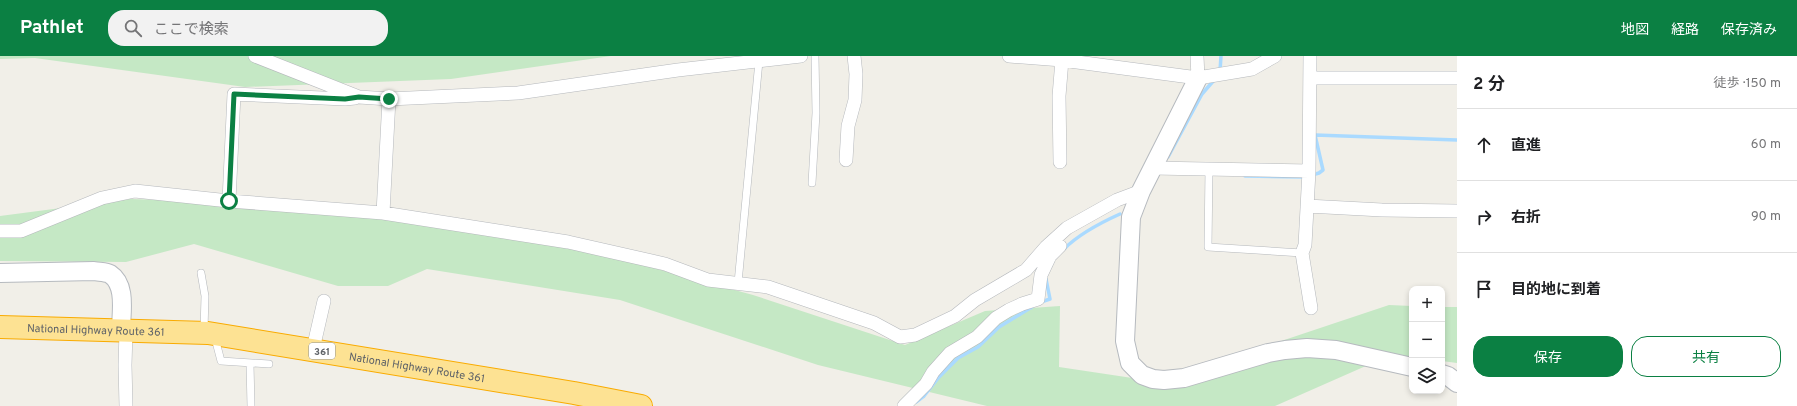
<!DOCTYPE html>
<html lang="ja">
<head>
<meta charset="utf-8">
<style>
  :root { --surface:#fff; --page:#f2f2f2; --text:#202124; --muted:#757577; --line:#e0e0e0; --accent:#0b8043 }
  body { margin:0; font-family:Overpass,"Noto Sans JP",sans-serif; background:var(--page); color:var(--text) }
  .controls { position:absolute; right:12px; bottom:12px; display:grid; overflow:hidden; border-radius:8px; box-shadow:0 2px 6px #0003 }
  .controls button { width:36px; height:36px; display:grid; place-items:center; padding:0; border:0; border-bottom:1px solid var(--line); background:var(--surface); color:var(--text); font:20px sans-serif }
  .stop { position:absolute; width:12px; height:12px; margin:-9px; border:3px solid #0b8043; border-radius:50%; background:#fff }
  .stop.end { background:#0b8043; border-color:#fff; box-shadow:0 1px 4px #0008 }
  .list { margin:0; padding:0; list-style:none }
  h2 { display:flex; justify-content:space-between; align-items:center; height:52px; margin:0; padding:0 16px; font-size:17px }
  h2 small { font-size:13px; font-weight:400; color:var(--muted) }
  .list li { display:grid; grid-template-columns:26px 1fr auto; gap:12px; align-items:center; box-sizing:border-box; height:72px; padding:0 16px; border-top:1px solid var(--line) }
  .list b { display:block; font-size:15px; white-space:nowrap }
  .list em { font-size:13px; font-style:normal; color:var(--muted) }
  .actions { display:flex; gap:8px; padding:12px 16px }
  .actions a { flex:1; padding:9px 0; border:1px solid var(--accent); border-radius:16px; text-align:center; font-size:14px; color:var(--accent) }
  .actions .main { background:var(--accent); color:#fff }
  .icon { flex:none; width:22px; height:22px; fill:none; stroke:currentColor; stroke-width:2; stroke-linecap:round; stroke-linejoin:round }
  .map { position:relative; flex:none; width:1457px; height:350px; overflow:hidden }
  header { display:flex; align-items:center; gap:24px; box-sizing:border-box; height:56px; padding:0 20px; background:var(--accent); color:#fff }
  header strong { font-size:19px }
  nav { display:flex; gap:22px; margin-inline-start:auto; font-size:14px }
  .search { width:280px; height:36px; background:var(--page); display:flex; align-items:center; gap:10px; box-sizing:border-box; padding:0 14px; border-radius:16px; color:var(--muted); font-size:15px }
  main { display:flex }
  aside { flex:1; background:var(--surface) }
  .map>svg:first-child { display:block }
  .green { fill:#c5e8c5 }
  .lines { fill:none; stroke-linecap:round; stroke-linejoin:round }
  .stream { stroke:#aadaff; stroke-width:3.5 }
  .lane-casing { stroke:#b5b8bc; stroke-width:8 }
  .street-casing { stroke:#b5b8bc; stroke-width:14 }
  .secondary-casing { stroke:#b6babf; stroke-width:20 }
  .highway-casing { stroke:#f9ab00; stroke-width:24 }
  .lane { stroke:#fff; stroke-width:7 }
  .street { stroke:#fff; stroke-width:13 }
  .secondary { stroke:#fff; stroke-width:18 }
  .highway { stroke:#fde293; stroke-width:22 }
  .route { stroke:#0b8043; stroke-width:5 }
  .labels { text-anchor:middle; stroke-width:3; stroke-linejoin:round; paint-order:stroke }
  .shield { fill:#fff; stroke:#8f9295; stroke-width:1 }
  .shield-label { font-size:10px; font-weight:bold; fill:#5f6368 }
  .street-label { font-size:11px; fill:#5f6368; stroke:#fff }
</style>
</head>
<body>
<header>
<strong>Pathlet</strong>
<div class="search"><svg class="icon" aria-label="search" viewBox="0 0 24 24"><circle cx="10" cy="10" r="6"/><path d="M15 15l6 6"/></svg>ここで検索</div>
<nav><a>地図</a><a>経路</a><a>保存済み</a></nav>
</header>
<main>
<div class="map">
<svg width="1457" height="350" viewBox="0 0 1457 350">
  <rect width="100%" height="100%" fill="#f1efe8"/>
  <!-- green -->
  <path class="green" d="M0,0H611L451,23L245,31L35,2L0,3Z
    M130,143L272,147L500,170L753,239L905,289L985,255L1060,250L1059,311L1159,326L1389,249L1412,250V301L1393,298L1275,350H987L818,309L620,244L427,213L388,230H338L194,188L126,206L0,205V160Z
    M1442,251H1457V307L1442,305Z"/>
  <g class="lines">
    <!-- stream -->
    <path class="stream" d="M1220,15L1221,0
      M1168,101L1202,38L1215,23
      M1312,119L1319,117L1323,114L1315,79L1457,84
      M1245,120L1302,121
      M1064,193C1079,178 1100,167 1120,158
      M1041,246L1050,243L1046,223
      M916,346L924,340L939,321L958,302L978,291L999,271L1032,251"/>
    <!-- lane casing -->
    <g class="lane-casing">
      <path id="lane" d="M1209,113L1208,191L1302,197
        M812,127L816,57L815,0
        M201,217L205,240L204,274
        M738,227L759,5
        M215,282L221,305L269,308
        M250,308L251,350"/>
    </g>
    <!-- street casing -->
    <g class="street-casing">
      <path id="street" d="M255,0L359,41L389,43L518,37L678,14L801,0
        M1009,0L1062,4L1198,22L1252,13L1275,0
        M1197,0L1198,22
        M1310,0L1309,115L1305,189L1302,197L1311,252
        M1310,22H1457
        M846,104L848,70L855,44L856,18L854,0
        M1060,106L1059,40L1062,4
        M1153,112L1309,115
        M229,145L234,38L345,43L355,42
        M1307,150L1382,154L1457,155
        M383,157L389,43
        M0,175H21L102,142L135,135L229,145L383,157L568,186L665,208L708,224L768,231L874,267L900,281L915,279L955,260L975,244L1026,214L1046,191L1067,172L1117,144L1141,135
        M126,275L125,309L126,350
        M313,293L324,245
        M904,350L926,328L933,316L950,297L977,281L996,262L1009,254L1022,248L1038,243L1041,219L1050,200L1060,190"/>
    </g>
    <!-- secondary casing -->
    <g class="secondary-casing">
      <path id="secondary" d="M1198,22L1141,135L1131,161L1125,285L1130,307L1142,319L1153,323L1164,324L1184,322L1268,297L1285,294L1307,292L1336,294L1412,311
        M0,217L94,215C99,216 106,216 110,218C127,229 121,257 121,274
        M1442,318L1448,320L1457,327"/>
    </g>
    <!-- highway casing -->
    <g class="highway-casing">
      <g id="highway">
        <path id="s1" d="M0,271L208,277L574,337L641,350"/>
      </g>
    </g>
    <!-- lane -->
    <use href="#lane" class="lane"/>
    <!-- street -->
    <use href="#street" class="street"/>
    <!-- secondary -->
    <use href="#secondary" class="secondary"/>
    <!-- highway -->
    <use href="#highway" class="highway"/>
  </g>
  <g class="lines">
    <!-- route -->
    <path class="route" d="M229,145L234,38L345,43L359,41L389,43"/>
  </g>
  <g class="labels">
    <!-- shield labels -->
    <rect class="shield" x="309" y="287" width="26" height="16" rx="3"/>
    <g class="shield-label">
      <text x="322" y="299">361</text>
    </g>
    <!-- street labels -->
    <g class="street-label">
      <text dy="4" stroke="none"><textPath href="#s1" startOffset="96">National Highway Route 361</textPath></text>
      <text dy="4" stroke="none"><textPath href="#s1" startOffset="420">National Highway Route 361</textPath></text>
    </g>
  </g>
</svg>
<div class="controls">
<button>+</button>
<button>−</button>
<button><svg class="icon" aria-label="layers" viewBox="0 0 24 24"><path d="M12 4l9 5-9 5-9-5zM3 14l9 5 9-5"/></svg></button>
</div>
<div class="stop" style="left:229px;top:145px"></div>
<div class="stop end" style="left:389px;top:43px"></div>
</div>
<aside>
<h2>2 分<small>徒歩 · 150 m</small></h2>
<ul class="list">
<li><svg class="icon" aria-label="ahead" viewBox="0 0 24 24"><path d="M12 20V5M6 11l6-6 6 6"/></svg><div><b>直進</b></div><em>60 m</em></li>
<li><svg class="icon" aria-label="right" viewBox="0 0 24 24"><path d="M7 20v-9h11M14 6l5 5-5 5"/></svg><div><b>右折</b></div><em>90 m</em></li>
<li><svg class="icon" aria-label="arrive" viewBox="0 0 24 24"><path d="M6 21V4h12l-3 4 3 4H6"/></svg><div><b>目的地に到着</b></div></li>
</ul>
<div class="actions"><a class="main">保存</a><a>共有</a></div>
</aside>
</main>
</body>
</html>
